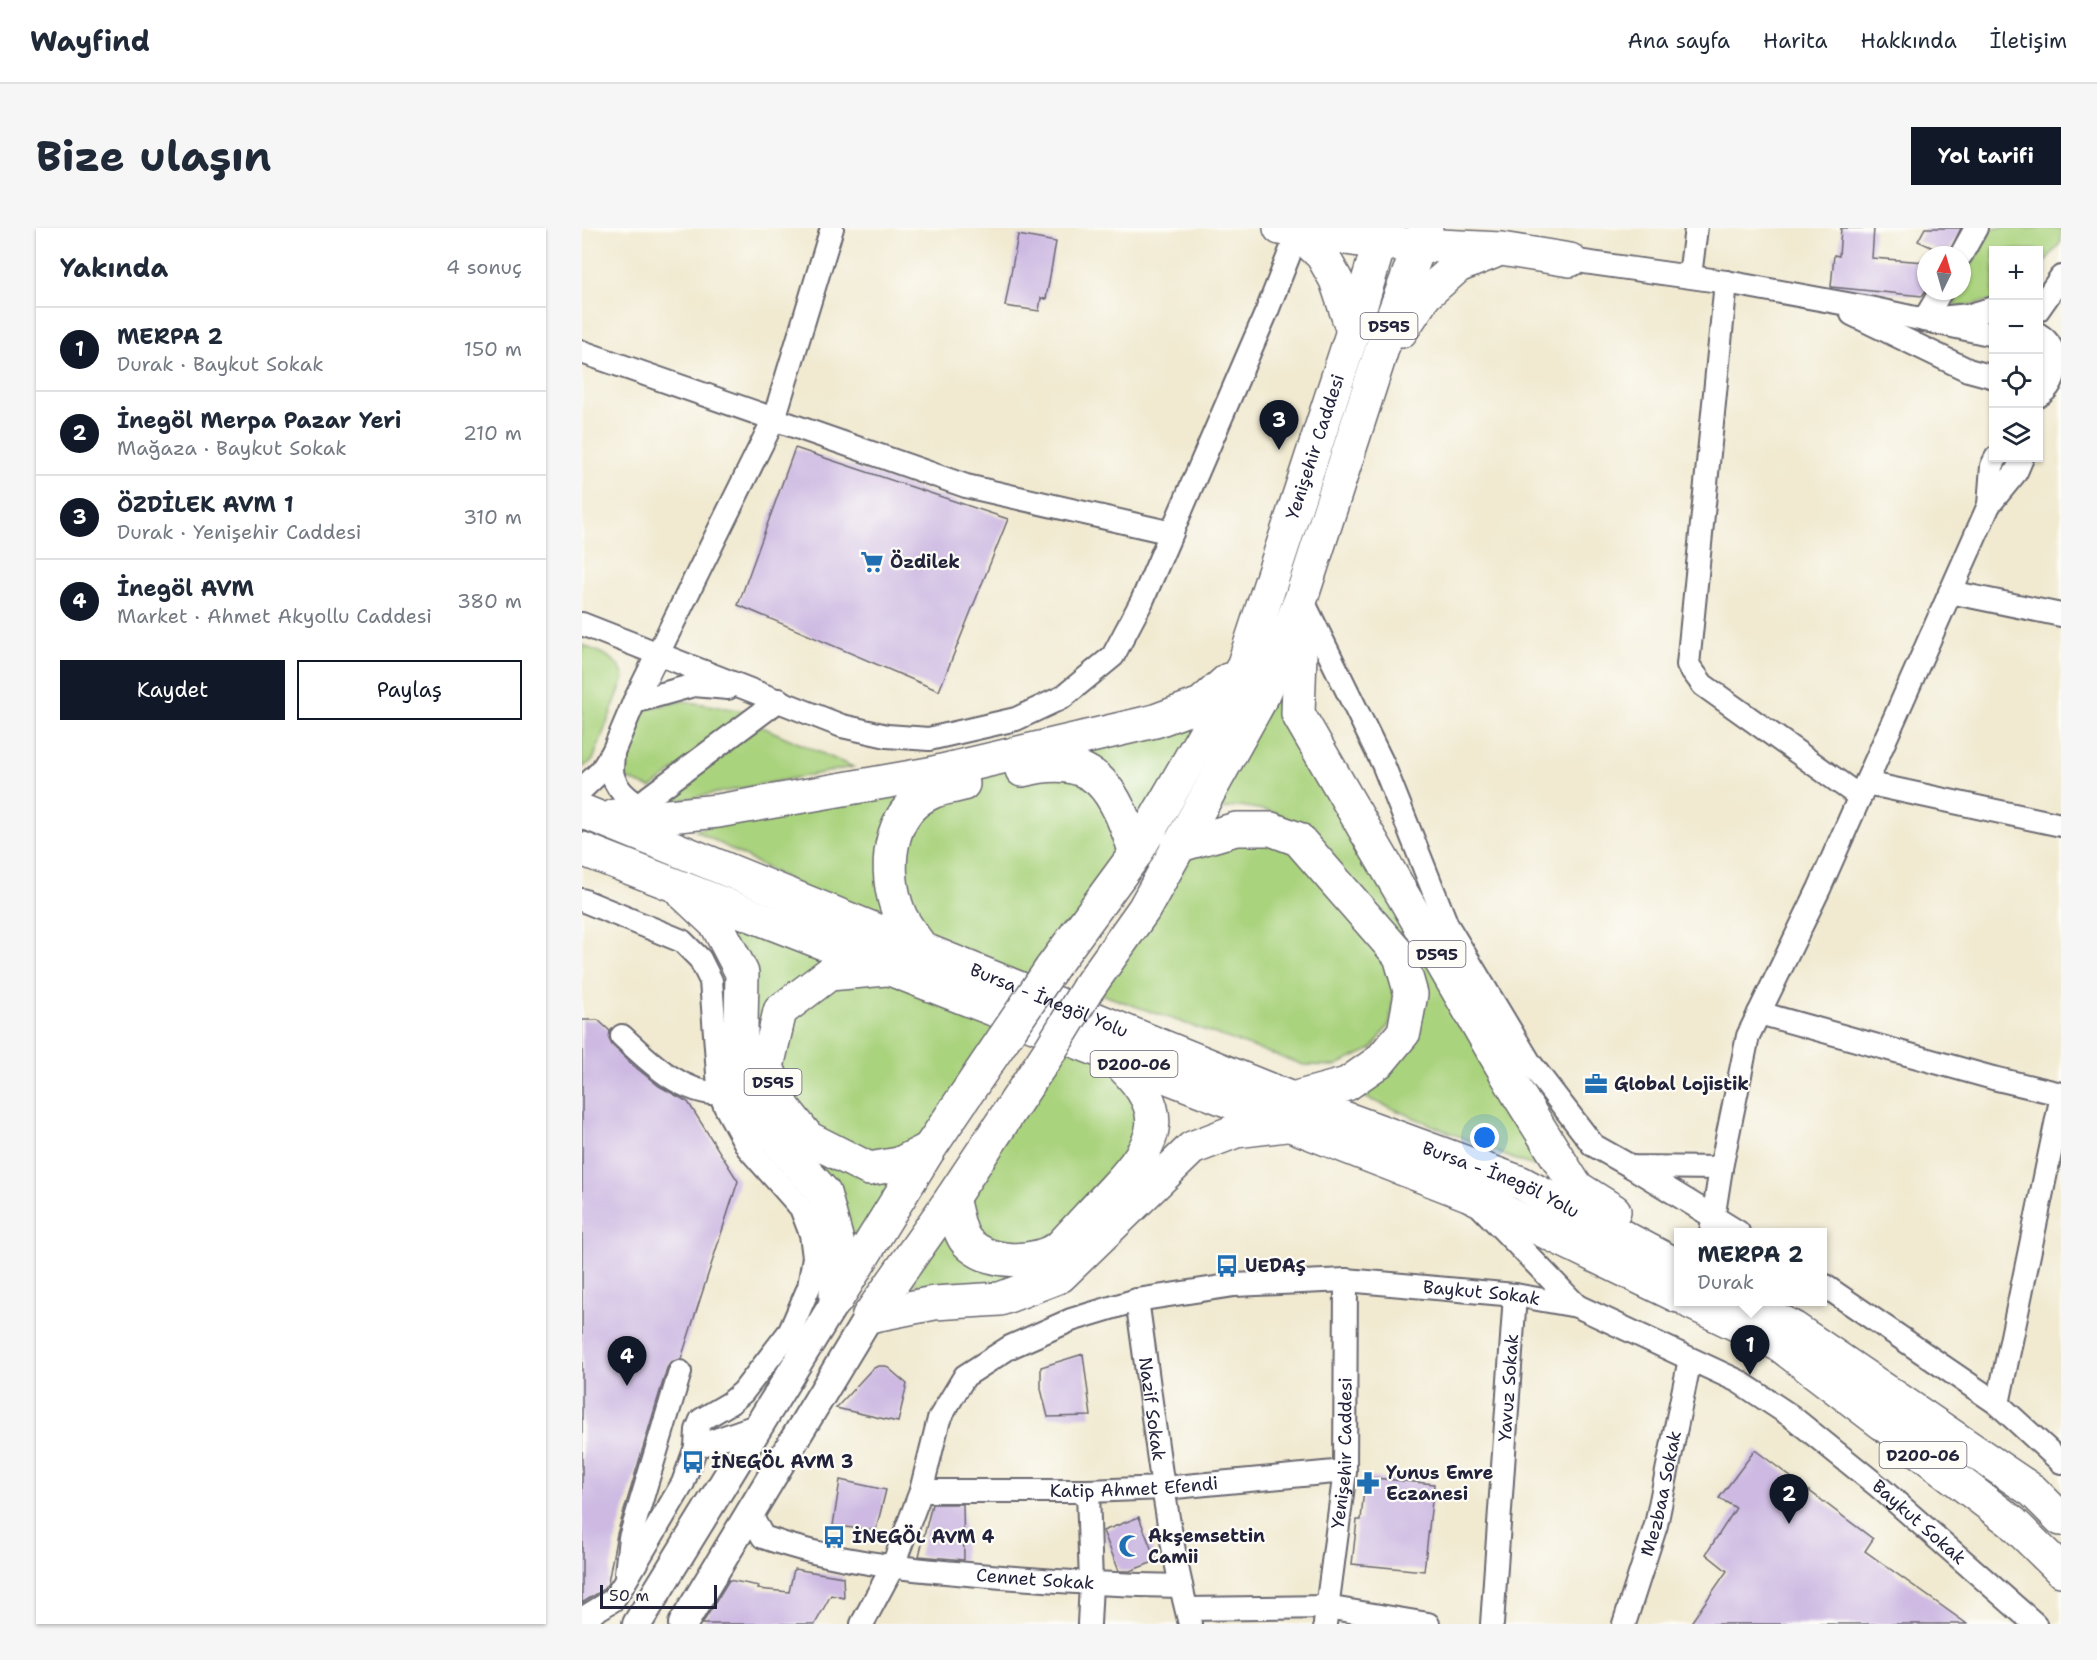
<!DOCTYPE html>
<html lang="tr">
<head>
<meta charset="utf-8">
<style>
  :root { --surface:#fff; --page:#f6f6f7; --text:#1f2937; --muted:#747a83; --line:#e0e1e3; --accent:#111827 }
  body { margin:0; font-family:"Shantell Sans",sans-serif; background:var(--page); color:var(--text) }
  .controls { position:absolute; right:18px; top:18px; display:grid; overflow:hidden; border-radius:0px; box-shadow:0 2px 4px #0004 }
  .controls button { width:54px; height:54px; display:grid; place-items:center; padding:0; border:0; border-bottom:2px solid var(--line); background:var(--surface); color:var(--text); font:30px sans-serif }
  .compass { position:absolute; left:1335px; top:18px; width:54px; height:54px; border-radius:50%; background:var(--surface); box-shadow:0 2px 4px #0004; rotate:5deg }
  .scale { position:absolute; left:18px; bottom:15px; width:117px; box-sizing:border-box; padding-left:6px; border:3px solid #22223b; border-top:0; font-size:16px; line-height:21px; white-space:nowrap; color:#22223b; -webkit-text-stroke:4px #fdfcf7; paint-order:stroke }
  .you { position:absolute; left:903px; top:910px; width:21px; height:21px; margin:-15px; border:4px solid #fff; border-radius:50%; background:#1a73e8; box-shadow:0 0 0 9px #1a73e833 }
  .badge { display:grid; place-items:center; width:39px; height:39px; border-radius:50%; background:var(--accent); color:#fff; font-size:20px; font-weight:700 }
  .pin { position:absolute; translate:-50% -50px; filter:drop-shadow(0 2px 3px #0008) }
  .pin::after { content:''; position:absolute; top:32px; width:21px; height:18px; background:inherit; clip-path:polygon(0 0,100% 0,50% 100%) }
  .popup { position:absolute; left:1092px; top:1000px; width:153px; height:78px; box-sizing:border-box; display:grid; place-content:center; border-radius:0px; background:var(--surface); filter:drop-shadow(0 2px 4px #0005); font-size:20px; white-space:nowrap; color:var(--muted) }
  .popup b { font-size:22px; color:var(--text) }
  .popup::after { content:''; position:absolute; left:50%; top:100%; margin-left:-12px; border:12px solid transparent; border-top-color:var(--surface) }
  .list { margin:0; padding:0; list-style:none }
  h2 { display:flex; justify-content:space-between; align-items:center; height:78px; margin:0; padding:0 24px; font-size:26px }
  h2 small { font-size:20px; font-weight:400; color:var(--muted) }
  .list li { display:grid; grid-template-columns:39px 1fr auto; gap:18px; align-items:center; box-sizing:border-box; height:84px; padding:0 24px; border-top:2px solid var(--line) }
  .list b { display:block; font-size:22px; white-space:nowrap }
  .list p { margin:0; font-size:20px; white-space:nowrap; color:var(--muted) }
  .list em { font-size:20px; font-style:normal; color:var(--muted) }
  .actions { display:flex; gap:12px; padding:18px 24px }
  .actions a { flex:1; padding:14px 0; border:2px solid var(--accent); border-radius:0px; text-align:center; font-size:21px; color:var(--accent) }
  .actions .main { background:var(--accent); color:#fff }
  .icon { flex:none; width:33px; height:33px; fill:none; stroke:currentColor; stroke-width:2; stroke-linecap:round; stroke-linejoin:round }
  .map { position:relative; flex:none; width:1479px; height:1396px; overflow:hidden; border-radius:0px }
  header { display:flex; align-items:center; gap:36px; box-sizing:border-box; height:84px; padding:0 30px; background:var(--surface); border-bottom:2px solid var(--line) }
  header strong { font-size:28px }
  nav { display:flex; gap:33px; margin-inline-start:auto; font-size:21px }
  .intro { display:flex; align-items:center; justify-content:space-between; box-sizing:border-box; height:144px; padding:0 36px }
  h1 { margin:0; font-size:42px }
  .button { padding:15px 27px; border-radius:0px; background:var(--accent); color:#fff; font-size:21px; font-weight:700 }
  main { display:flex; gap:36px; padding:0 36px }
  aside { flex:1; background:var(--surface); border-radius:0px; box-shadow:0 2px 4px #0004 }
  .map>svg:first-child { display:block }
  .green { fill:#aad37e; stroke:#667a5c; stroke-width:1.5 }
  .building { fill:#cdb9e2 }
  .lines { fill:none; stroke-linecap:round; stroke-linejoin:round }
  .minor-casing { stroke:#6a6870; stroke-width:26 }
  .major-casing { stroke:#6a6870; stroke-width:32 }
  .highway-casing { stroke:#6a6870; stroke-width:36 }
  .minor { stroke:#fff; stroke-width:22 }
  .major { stroke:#fff; stroke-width:28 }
  .highway { stroke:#fff; stroke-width:33 }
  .highway-bridge-casing { stroke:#6a6870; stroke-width:36; stroke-linecap:butt }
  .highway-bridge { stroke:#fff; stroke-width:33 }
  .labels { text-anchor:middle; stroke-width:4.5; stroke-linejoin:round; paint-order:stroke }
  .shield { fill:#fdfcf7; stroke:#646373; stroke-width:1.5 }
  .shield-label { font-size:16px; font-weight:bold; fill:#22223b }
  .street-label { font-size:18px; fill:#22223b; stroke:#fdfcf7 }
  .poi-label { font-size:18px; font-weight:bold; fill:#22223b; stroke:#fdfcf7; text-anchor:start }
</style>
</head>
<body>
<header>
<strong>Wayfind</strong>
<nav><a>Ana sayfa</a><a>Harita</a><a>Hakkında</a><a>İletişim</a></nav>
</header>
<div class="intro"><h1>Bize ulaşın</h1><a class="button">Yol tarifi</a></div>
<main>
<aside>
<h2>Yakında<small>4 sonuç</small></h2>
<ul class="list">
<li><span class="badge">1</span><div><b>MERPA 2</b><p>Durak · Baykut Sokak</p></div><em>150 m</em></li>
<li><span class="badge">2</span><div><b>İnegöl Merpa Pazar Yeri</b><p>Mağaza · Baykut Sokak</p></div><em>210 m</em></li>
<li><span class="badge">3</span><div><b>ÖZDİLEK AVM 1</b><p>Durak · Yenişehir Caddesi</p></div><em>310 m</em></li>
<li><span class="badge">4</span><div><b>İnegöl AVM</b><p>Market · Ahmet Akyollu Caddesi</p></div><em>380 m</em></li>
</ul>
<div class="actions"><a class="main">Kaydet</a><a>Paylaş</a></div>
</aside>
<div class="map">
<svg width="1479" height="1396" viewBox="0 0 1479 1396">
  <rect width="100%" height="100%" fill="#fdfcf7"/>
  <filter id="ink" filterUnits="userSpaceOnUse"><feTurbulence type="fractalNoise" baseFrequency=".0167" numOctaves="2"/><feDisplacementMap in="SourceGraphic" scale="12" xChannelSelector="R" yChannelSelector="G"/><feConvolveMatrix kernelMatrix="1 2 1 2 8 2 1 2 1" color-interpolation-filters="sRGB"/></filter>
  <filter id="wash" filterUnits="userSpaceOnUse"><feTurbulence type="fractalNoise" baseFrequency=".008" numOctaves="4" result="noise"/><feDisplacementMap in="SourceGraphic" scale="24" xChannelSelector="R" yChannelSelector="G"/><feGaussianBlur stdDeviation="1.35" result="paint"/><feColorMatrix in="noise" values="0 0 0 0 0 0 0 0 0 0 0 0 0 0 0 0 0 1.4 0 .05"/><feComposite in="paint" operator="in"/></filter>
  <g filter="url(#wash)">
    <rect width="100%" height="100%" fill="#f1ead1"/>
    <!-- green -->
    <path class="green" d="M1410,0H1479V14L1457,41L1456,22H1412L1411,72L1372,80L1375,63H1380V55Z
      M0,417C18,425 37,429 42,450L11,532L0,540Z
      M661,439L452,765L342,724L113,602L532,503Z
      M696,462L746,558L976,945L936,933L763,861L842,772L729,604L692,584L659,578L624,584Z
      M101,473L169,484L69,560L37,548L53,483Z
      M178,498L271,539L77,576Z
      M652,611L712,618L805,733L812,761L808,795L790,821L753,838L722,837L510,763L601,626Z
      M91,655L437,788L254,1072L179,894L160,744Z
      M478,805L530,827L571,905L477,1020L425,1032L376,993Z
      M361,990L445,1046L418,1054L320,1057Z"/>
    <g id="blocks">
      <!-- building -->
      <path class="building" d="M1259,0H1292L1290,30L1344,34V62L1340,68L1249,59L1252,27L1257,28Z
        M1343,0H1379L1366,27L1336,13Z
        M436,7L474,14L464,71L459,70L457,83L423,78Z
        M213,220L426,291L357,463L156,377Z
        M0,792H16L28,803L27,811L30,817L52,838L77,858L106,874L156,953L99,1131L89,1134L85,1140L35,1306L26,1355L21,1362L0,1375Z
        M501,1126L509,1188L466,1189L459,1161V1139Z
        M296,1138H304L325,1156L316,1194L254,1180L290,1141Z
        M1173,1222L1291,1311L1283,1323L1385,1396H1108L1145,1343L1124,1326L1154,1280L1137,1270Z
        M783,1249L852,1256L842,1343L770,1336L775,1292H779Z
        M258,1252L304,1262L294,1302L251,1298Z
        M350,1276H381L382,1332L337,1328Z
        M557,1289L574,1333L548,1343H537L521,1303Z
        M212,1341L261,1349L262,1370L249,1367L233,1396H120L147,1352L177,1358L176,1361L207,1364Z"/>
    </g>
  </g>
  <g filter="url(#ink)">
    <use href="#blocks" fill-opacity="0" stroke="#6a6870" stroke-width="1.5"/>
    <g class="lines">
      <!-- minor casing -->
      <g class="minor-casing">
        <g id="minor">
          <path d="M1379,27L1394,0"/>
          <path d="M988,32L1144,54L1287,80L1412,107"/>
          <path d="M1108,48L1114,0"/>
          <path d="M1144,54L1106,437L1121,457L1278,569"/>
          <path d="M1456,82L1479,49"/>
          <path d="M1270,86L1386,142L1412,149"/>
          <path d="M1357,90L1388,87L1412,80"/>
          <path d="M1342,92L1359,63"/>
          <path d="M1456,106C1479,119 1479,155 1456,168"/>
          <path d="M0,124L384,258L590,305"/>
          <path d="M1407,277L1410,238L1414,230"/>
          <path d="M1368,364L1479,387"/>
          <path d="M723,377L801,536L865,697L948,835L1011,917L1050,939L1139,940"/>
          <path d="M0,396L260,498L305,508L347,511L434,491L481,469L531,428L560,373L685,83L716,4"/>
          <path d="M52,474L112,457L146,460"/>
          <path d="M31,524C31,531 29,542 31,548C36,567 57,578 72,587"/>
          <path d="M1284,555L1479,597"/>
          <path d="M0,561L19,543L31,524L52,474L192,191L250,0"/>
          <path d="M67,569L197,472"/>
          <path d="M0,672L100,713L118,731L129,753L137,859L143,878L166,920L219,980L229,1006L232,1029L227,1059L208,1103L161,1164L148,1175L119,1192L115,1202L114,1219L101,1255L41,1357L31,1372L0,1391"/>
          <path d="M1177,785L1411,850L1479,866"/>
          <path d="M40,808C68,834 98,865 139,866"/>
          <path d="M1050,939L1156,1004"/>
          <path d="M900,980L995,1078"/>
          <path d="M1129,1004L1139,940L1166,808L1237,661L1407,277L1434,244L1440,230"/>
          <path d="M1240,1056L1416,1176L1479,1234"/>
          <path id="s1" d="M555,1072C571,1180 581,1290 608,1396"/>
          <path d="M1416,1176L1479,872"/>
          <path d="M114,1219L177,1197"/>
          <path id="s2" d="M339,1263H506L582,1260L763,1243"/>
          <path d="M506,1263L509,1356L507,1396"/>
          <path id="s3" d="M170,1278L172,1293L181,1309C251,1334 323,1341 397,1347C464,1353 531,1357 599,1358"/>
          <path d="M44,1345L48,1310L98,1144"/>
          <path d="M605,1381L744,1379L846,1396"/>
          <path id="s4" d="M280,1396L310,1340L339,1263L357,1191L383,1148L428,1119L489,1092L555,1072L652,1057L764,1052L933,1067L995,1078L1156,1153L1209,1188L1297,1259L1453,1396"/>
          <path id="s5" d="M743,1396L763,1243L764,1052"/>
          <path id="s6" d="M910,1396L933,1067"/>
          <path id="s7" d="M1042,1396L1074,1297L1108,1131"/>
        </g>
      </g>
      <!-- major casing -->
      <g class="major-casing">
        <path id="major" d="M55,1396L254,1072
          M101,1396L287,1088"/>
      </g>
      <!-- highway casing -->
      <g class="highway-casing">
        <g id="highway">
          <path d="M698,0L797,15L919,21L988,32"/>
          <path d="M716,4L740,27L754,52L771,103"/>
          <path d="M819,103L843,67L876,38L911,24"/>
          <path d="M719,396L716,486L936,866L994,959L1032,983"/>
          <path d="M440,542C516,523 532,562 554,625"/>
          <path id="s8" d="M0,583L710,871L939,955L1096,1038"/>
          <path d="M33,588L76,589L136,583L347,546L573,493L619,476L646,452"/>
          <path d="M595,618L654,601H689L716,611L818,728L829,766L822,804L798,833L765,856L710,871"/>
          <path d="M0,621L886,966L1096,1068"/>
          <path d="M101,665L135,697L160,745L158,851L179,894L242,965L255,1013L254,1072"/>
          <path d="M342,724C334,711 322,698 317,685C301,645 304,583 350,564C359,560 371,559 381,556"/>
          <path d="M304,741L247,746L198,783L185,839L202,880L226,910L287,941L317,936L347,921"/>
          <path id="s9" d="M469,741L554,625L661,439L771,103L802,0"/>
          <path d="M506,760L562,681L683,463L719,371L808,96L844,0"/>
          <path d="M370,970C374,983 376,1004 385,1014C407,1037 452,1036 477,1020C495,1001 513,981 531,962C578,912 589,882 533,831"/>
          <path d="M255,1070L347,921L422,810"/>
          <path d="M1108,1074L1198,1117L1430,1294L1479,1342"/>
          <path d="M1162,1074L1211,1100L1451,1263L1479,1291"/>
          <path d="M287,1088L352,1075L418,1071L478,1048L610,920L654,903L704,897"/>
          <path d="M287,1088L370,970L467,824"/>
        </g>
      </g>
      <!-- minor -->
      <use href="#minor" class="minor"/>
      <!-- major -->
      <use href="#major" class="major"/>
      <!-- highway -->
      <use href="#highway" class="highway"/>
      <!-- highway-bridge casing -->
      <g class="highway-bridge-casing">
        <path id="highway-bridge" d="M422,810L469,741
          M467,824L506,760"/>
      </g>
      <!-- highway-bridge -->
      <use href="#highway-bridge" class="highway-bridge"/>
    </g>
  </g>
  <!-- icons -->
  <defs>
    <g id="supermarket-bare" transform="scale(1.8)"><path d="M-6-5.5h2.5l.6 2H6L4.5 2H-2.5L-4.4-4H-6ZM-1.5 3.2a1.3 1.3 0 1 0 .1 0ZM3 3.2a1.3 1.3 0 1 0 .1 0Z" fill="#1f6fb2" stroke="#fdfcf7" stroke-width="2.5" paint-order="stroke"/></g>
    <g id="office-bare" transform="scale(1.8)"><path d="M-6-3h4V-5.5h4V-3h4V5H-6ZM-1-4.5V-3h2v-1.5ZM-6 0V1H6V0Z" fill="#1f6fb2" stroke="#fdfcf7" stroke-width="2.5" paint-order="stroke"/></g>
    <g id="bus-bare" transform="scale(1.8)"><path d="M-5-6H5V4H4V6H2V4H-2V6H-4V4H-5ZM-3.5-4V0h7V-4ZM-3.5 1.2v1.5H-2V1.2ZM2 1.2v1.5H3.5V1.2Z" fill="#1f6fb2" stroke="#fdfcf7" stroke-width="2.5" paint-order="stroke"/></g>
    <g id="pharmacy-bare" transform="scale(1.8)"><path d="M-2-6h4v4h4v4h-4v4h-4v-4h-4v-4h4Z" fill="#1f6fb2" stroke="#fdfcf7" stroke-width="2.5" paint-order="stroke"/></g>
    <g id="mosque-bare" transform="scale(1.8)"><path d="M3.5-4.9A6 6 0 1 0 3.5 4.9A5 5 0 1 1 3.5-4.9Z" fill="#1f6fb2" stroke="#fdfcf7" stroke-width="2.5" paint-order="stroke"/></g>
  </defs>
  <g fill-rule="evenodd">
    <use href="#supermarket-bare" x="290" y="334"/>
    <use href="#office-bare" x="1014" y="856"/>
    <use href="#bus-bare" x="645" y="1038"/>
    <use href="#bus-bare" x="111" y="1234"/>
    <use href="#pharmacy-bare" x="786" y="1255"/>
    <use href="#bus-bare" x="252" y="1309"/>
    <use href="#mosque-bare" x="548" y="1318"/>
  </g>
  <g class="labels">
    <!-- shield labels -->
    <g class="shield">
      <rect x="778.5" y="85" width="57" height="26" rx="4.5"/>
      <rect x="826.5" y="713" width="57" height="26" rx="4.5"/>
      <rect x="508.5" y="823" width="87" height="26" rx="4.5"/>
      <rect x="162.5" y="841" width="57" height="26" rx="4.5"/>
      <rect x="1297.5" y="1214" width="87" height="26" rx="4.5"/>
    </g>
    <g class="shield-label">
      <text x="807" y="104">D595</text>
      <text x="855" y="732">D595</text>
      <text x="552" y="842">D200-06</text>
      <text x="191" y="860">D595</text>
      <text x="1341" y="1233">D200-06</text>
    </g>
    <!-- street labels -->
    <g class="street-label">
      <text dy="6" stroke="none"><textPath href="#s9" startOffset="590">Yenişehir Caddesi</textPath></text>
      <text dy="6" stroke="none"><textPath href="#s8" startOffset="504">Bursa - İnegöl Yolu</textPath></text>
      <text dy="6" stroke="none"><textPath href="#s8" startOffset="990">Bursa - İnegöl Yolu</textPath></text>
      <text dy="6" stroke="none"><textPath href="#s4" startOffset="806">Baykut Sokak</textPath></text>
      <text dy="6" stroke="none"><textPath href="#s6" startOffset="237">Yavuz Sokak</textPath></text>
      <text dy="6" stroke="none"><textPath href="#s1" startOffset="110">Nazif Sokak</textPath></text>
      <text dy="6" stroke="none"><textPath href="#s5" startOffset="172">Yenişehir Caddesi</textPath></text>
      <text dy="6" stroke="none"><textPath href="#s2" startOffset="213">Katip Ahmet Efendi</textPath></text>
      <text dy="6" stroke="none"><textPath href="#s7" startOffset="136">Mezbaa Sokak</textPath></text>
      <text dy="6" stroke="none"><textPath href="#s4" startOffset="1310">Baykut Sokak</textPath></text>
      <text dy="6" stroke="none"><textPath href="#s3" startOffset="310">Cennet Sokak</textPath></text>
    </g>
    <!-- poi labels -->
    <g class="poi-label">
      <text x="308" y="340">Özdilek</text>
      <text x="1032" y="862">Global Lojistik</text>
      <text x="663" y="1044">UEDAŞ</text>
      <text x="129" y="1240">İNEGÖL AVM 3</text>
      <text x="804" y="1251">Yunus Emre<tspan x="804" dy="21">Eczanesi</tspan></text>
      <text x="566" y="1314">Akşemsettin<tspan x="566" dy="21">Camii</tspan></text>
      <text x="270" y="1315">İNEGÖL AVM 4</text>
    </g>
  </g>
</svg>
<div class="controls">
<button>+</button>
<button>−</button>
<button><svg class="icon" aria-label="locate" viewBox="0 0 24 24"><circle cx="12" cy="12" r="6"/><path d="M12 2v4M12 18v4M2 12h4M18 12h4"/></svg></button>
<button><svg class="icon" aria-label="layers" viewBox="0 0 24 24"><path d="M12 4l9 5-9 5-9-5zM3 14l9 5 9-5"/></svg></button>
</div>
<svg class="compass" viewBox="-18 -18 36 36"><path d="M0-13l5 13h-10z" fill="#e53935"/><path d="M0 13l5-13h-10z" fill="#747a83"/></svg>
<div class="scale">50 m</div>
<div class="you"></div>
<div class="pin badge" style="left:1168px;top:1147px">1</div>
<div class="popup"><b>MERPA 2</b>Durak</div>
<div class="pin badge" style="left:1207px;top:1296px">2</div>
<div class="pin badge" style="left:697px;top:222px">3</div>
<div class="pin badge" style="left:45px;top:1158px">4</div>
</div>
</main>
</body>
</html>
